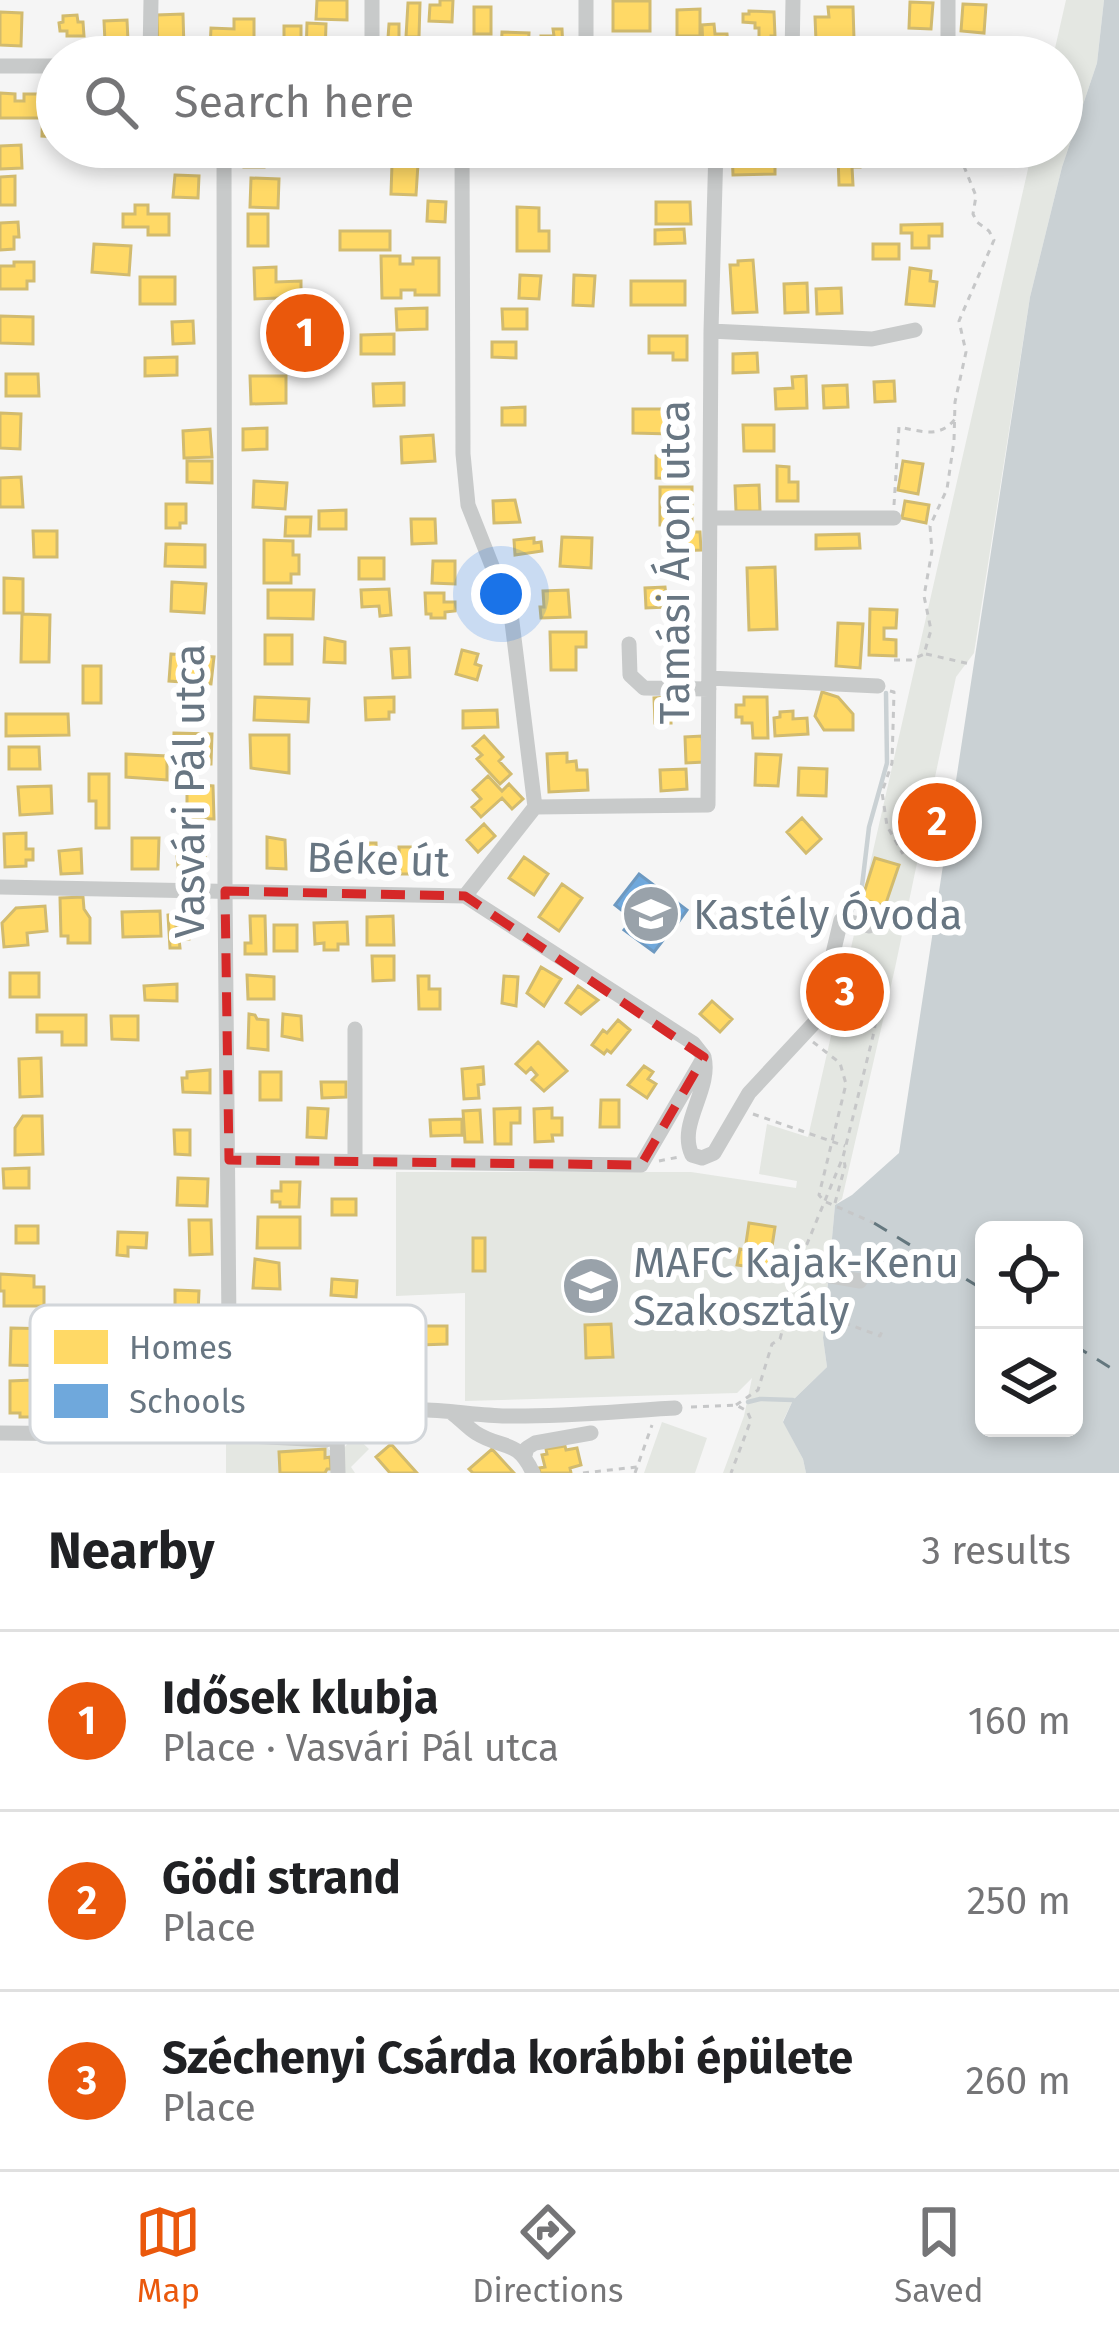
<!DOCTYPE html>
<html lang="en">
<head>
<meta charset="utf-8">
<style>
  :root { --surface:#fff; --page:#f6f6f6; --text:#202124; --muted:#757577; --line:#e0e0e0; --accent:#ea580c }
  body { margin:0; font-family:"Fira Sans",sans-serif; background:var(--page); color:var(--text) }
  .controls { position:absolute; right:36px; bottom:36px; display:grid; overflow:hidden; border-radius:18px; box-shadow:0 6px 18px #0003 }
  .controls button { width:108px; height:108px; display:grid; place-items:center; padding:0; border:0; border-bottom:3px solid var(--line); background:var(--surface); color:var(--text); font:60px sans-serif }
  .you { position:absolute; left:501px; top:594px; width:42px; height:42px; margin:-30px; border:9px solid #fff; border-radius:50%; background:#1a73e8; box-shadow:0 0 0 18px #1a73e833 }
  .badge { display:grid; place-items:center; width:78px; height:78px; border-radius:50%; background:var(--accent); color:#fff; font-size:39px; font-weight:700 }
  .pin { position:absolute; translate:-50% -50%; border:6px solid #fff; box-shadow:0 3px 12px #0006 }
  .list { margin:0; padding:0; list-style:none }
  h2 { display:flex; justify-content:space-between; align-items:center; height:156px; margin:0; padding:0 48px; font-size:51px }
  h2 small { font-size:39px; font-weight:400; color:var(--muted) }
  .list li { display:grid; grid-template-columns:78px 1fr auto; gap:36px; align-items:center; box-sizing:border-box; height:180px; padding:0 48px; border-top:3px solid var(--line) }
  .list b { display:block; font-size:45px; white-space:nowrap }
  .list p { margin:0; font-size:39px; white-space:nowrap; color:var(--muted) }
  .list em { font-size:39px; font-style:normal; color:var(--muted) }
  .icon { flex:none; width:66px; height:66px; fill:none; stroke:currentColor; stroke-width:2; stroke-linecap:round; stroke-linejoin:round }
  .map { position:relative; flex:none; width:1119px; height:1473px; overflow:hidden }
  .search { position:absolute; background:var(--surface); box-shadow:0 6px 18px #0003; left:36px; right:36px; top:36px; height:132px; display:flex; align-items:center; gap:30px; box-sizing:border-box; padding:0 42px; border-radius:66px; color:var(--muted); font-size:45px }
  .sheet { height:696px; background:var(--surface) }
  nav { display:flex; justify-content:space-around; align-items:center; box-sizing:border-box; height:168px; border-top:3px solid var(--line); background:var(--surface); font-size:33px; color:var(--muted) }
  nav a { display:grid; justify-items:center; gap:6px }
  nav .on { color:var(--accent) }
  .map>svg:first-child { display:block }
  .green { fill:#e4e7e2 }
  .water { fill:#cad1d4; fill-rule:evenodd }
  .homes { fill:#ffd966; stroke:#d2bb6e; stroke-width:3 }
  .schools { fill:#6fa8dc; stroke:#6d99c1; stroke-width:3 }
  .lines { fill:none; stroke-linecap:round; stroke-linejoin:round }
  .stream { stroke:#cad1d4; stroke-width:4.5 }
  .ferry { stroke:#64777e; stroke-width:3; stroke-dasharray:15 12; stroke-linecap:butt }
  .path { stroke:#c6c7c8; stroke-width:3; stroke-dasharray:6 6; stroke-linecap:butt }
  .minor { stroke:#c8caca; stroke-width:15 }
  .marked { fill:none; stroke:#d62828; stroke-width:9; stroke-dasharray:24 15; stroke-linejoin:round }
  .labels { text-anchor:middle; stroke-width:12; stroke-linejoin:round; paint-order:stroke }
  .street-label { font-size:42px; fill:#687682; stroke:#fff }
  .poi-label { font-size:42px; fill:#687682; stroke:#fff; text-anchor:start }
  .key { fill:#fff; stroke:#d2d6da; stroke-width:3 }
  .key-label { font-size:33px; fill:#687682 }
</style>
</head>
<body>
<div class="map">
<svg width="1119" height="1473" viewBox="0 0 1119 1473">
  <rect width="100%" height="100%" fill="#f5f5f5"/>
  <!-- green -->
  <path class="green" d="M1066,0H1104L1097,63L1062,167L1030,297L974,653L956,677L895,968L842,1199L835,1205L823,1338L827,1367L793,1400L783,1421L803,1459L806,1473H723L744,1416L752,1378L737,1393L465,1401V1293L396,1296V1172H691L796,1188L797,1181L759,1174L767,1124L808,1137L1033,147H1062V57H1053Z
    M662,1422L707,1438L695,1473H644Z
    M355,1436L369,1449L351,1467L355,1473H226V1444H327L329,1450L341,1451Z"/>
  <!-- water -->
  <path class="water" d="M1104,0H1119V1473H806L803,1459L783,1422L793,1400L827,1367L823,1338L835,1205L852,1195L899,1153L1030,297L1062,167L1097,63ZM984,1230H1074V1428H984Z"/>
  <!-- homes -->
  <path class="homes" d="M317,0H347V20L316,19Z
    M440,0H453L452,22L429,21L430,5H440Z
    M613,1H650V31H613Z
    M910,2L933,3L931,29L909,28Z
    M408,3H420L419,37H406Z
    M963,4L986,5L984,33L961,31Z
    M474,7H491V34H474Z
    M828,7H853L854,39L816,41L815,17H829Z
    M700,9V36H677V10Z
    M749,11L774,12L775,36H771V57H756V45H765V38H759V28H755V23L743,22V14H749Z
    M0,12L22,13L21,46L0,45Z
    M183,14L184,49L158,50L157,15Z
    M77,15L78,22H83L84,36H67V31H60L59,23L63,22V16Z
    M234,19H254V49L210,48L211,28L234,29Z
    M127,20L128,41L105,42L104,21Z
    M307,23L326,24L325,56L306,55Z
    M389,24H399V40H408V51H381V38H388Z
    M714,24L715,34H727L728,47L703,48L702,25Z
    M284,26H301V54H284Z
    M553,29H562L563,50L542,52L541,36H554Z
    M502,32L529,33L528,53L501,52Z
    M826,41L856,42V57H825Z
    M43,90H57V137L42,136Z
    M0,93L15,94V101H24V94H42V118H0Z
    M21,145L22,168L0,169V146Z
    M244,147H264V167H244Z
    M315,147H336L335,166L314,164Z
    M775,150V174L733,175L732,151Z
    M860,154V167H852L853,185H839L838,155Z
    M392,164H418L416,195L391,194Z
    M175,175L199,176L198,198L173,197Z
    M15,176V205H0V177Z
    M251,178L279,179L278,208L250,207Z
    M428,201L446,202L445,222L427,221Z
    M656,202H690L691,224H656Z
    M135,205H148V214H169V235H148V227H123V214H135Z
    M517,207L539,208V231H549V251H517Z
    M248,214H268V246H248Z
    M18,222L19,237H14V249L0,250V223Z
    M942,224V236H929V248H912V233H901V225Z
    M684,229L685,243L655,244V230Z
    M340,231H390V250H340Z
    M94,244L131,246L129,275L92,272Z
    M873,244H899V259H873Z
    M381,256H400V264H413V258H439V295H415V290H401V298H382Z
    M753,260L757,312L733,313L730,265H738V261Z
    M14,262H34V281H27V289H0V266H14Z
    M276,267V282L301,281V297L255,299L254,268Z
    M910,268L931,271L930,281L937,282L934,306L906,304Z
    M520,275L541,276L539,299L519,298Z
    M574,275L595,276L593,306L573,305Z
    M140,277H175V304H140Z
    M631,281H685V305H631Z
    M807,283L808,312L785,313L784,284Z
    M841,288L842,313L817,314L816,289Z
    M305,305H316L318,310H325L326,329H320V345H309V361H272V337H290V313H305Z
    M427,308V329L397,330L396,309Z
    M502,309H527V329H503Z
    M0,316L33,317V344L0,343Z
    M193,321L194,343L173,344L172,322Z
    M394,334V354H361V335Z
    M649,336H687V360H673V353H649Z
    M492,342H516V358L492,357Z
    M757,353L758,372L733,373V354Z
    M177,357V375L145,376V358Z
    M6,374H38L39,396H6Z
    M250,376H286V403L251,404Z
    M806,376L807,408L776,409L775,389L793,388L792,377Z
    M894,381L895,401L875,402L874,382Z
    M404,383V405L374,406L373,384Z
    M847,385L848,407L824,408L823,386Z
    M525,407V425H502V408Z
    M633,409H671V434L633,433Z
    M0,413L21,414L20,449L0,448Z
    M743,425H774V451H744Z
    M267,428V449L243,450V429Z
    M210,429L212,457L184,458L183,431Z
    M433,435L435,461L402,463L401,437Z
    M656,456H682L681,479L656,478Z
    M187,461H212V483L187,482Z
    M903,461L923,464L918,494L898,490Z
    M777,466L789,467V482H798V501H777Z
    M21,477L23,507H0V478Z
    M254,481L287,483L285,509L253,507Z
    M759,485L760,511H736L735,486Z
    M660,487H692V525H660Z
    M515,500L520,522L494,523L493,501Z
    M905,501L929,505L926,523L902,518Z
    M166,504H186V523H180V528H166Z
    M346,510V529H319V511Z
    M286,517H311L310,536H285Z
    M411,519H435L436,543L412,544Z
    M33,531H57V557H34Z
    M670,532H700L701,550L670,551Z
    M859,534L860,548L816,549V535Z
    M562,537L592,538L591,568L560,566Z
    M534,538V543L541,542L542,551L515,555L514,540Z
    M264,540L293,541V555H299V574H291V583H264Z
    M166,544L205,545V567L165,566Z
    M359,558H384V579H359Z
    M433,561H455V584L432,583Z
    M775,567L777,629L749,630L747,568Z
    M4,578L23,579V613H4Z
    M172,582L206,584L204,613L171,611Z
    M665,587L667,607L646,608L645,588Z
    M389,589L391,615L380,616L379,606L362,607L361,590Z
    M268,590H314L313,619L268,618Z
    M568,590L570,617L541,618L540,607H544L543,591Z
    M425,593H444V602H455V611L445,612V618H431V614H426Z
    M870,609L897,610L896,628H884V639L896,640V656L869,655Z
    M22,614L50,615L49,662H21Z
    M838,623L863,624L860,668L836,666Z
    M550,632H586V647H576V670H551Z
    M265,635H292V664H265Z
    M325,638L345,642V663L324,662Z
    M409,648L410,677L393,678L391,649Z
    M462,650L478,654L475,664L481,666L477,680L456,674Z
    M171,654L214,657L211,684L169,681Z
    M690,659L691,681H672L671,660Z
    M83,666H101V703H83Z
    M822,692L838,697L853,714V730H824L815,716Z
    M255,697L309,699L308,722L254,720Z
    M394,697V712H389V719L366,720L365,698Z
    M670,697L671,723H655L654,698Z
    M744,697H767L768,738H753L752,723H742V717H736V705H744Z
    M497,710L498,727L463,728V711Z
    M793,711V719L807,718L808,734L775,736L774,718L780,717V712Z
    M6,714H68L69,735L6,736Z
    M174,733L212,734L211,764L173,763Z
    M250,735H289V773L251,768Z
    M484,736L503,757L499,761L511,774L500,784L477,759L482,755L473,746Z
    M702,736L704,762L686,763L685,737Z
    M9,747H39L40,769H9Z
    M567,753V762L576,761L577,770H587L588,790L549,792L547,754Z
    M126,754L167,756V780L126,777Z
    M756,754L781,755L778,786L755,785Z
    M799,768L827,769L826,796L798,795Z
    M686,769L687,789L661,791L660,770Z
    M89,774H109V828H96V801H89Z
    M488,776L502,791L509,784L523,799L512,809L502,798L481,817L472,807L481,799L473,790Z
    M187,784L213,786L214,819L187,818Z
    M51,786L52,813L20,815L18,787Z
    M802,818L821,839L806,853L787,832Z
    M484,824L495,836L478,852L467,840Z
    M26,833V849H33V860H26V866L5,867L4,834Z
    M267,837L285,840L286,869L267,868Z
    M132,838H159L158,869H132Z
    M204,838L206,866L178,868L176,840Z
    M356,843H376L377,872L357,873Z
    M399,847H417L418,874H400Z
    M81,849L82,873L61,874L59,851Z
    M524,857L548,874L534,895L509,878Z
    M875,858L899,865L885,906L862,899Z
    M562,884L582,898L559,931L539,917Z
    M83,897L84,909L90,918V943H68V936H61L60,898Z
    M45,906L47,931L27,933L28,945L4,947L2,923L16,908Z
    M160,911L161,936L123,937L122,912Z
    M175,914L176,927H189V939H179L180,948H170L168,915Z
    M250,916H265L266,954H245V943H251Z
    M393,916L394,945H367V917Z
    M347,922L348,944H338V950H324V943L315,944L314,923Z
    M274,925H297V951H274Z
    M372,956H394V980L373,981Z
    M541,967L561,979L544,1006L527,993Z
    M10,973H39V997H10Z
    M247,975L274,977V999H248Z
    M418,976H429V989H440V1009H419Z
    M504,976L518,977L516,1006L502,1003Z
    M831,977L864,984L858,1009L825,1000Z
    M177,984V1001L145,1000L144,986Z
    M578,986L598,1000L581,1014L566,1003Z
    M712,1001L732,1019L720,1032L700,1014Z
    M249,1014L255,1015L257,1019L268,1020V1050L248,1048Z
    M283,1014L301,1016L302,1040L282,1036Z
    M37,1015H86V1045H62V1032H37Z
    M111,1016H138V1040L112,1039Z
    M618,1020L630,1030L611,1053L607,1050L604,1054L592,1045L603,1030L607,1033Z
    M538,1042L567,1071L544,1091L532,1080L537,1075L531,1068L526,1073L516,1064Z
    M41,1058L42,1096L20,1097L19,1059Z
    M644,1066L653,1072L648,1079L656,1084L647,1098L628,1085Z
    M483,1067L484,1084L478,1085L479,1098L464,1099L462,1069Z
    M210,1070V1093L183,1092L182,1078H187V1072Z
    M260,1072H281V1100H260Z
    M321,1082H346V1097L322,1098Z
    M601,1100H619V1127H600Z
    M308,1108L328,1109L326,1138L307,1137Z
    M520,1108V1123H511V1144H495L494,1109Z
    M552,1108V1118H562V1135H552L553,1141L535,1142L534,1109Z
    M480,1110L482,1142H465L463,1111Z
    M23,1116H42L43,1154L15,1155V1128Z
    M462,1119V1135L431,1136L430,1120Z
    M174,1130H190V1155L175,1154Z
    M29,1168V1188H4L3,1169Z
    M178,1178L208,1179L207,1206L177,1205Z
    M281,1182H300L299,1207H280V1202H272V1191H281Z
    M332,1199H356V1215H332Z
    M258,1217H300V1248H257Z
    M189,1220H211L212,1254L190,1255Z
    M749,1223L775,1227L771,1253L774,1254L772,1270L737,1265L740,1249L745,1250Z
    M16,1226H38V1243H16Z
    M118,1232L147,1233L146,1248L128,1247V1256L117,1255Z
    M473,1238H485V1271H473Z
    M255,1259L279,1263L280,1289L253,1288Z
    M0,1274L34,1276V1287H44V1306H4V1291H0Z
    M332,1279L357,1281L356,1297L331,1295Z
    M175,1290L199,1291L198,1314L175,1313Z
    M611,1324L613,1357L586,1358L585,1325Z
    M420,1326H447V1344L420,1345Z
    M11,1328L54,1329V1366L10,1365Z
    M32,1380L33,1417H20V1413H10V1381Z
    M391,1444L417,1473H390L376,1457Z
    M565,1446L566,1450L577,1448L581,1465L570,1468L571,1473H540L539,1468L545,1467L542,1455L547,1454L546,1449Z
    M325,1449V1458L330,1457L331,1469H327L325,1473H280L279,1452Z
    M492,1449L514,1473H473L469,1469Z"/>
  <!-- schools -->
  <path class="schools" d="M639,874L687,910L674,928L661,918L652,930L664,939L654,952L624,930L633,919L615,905Z"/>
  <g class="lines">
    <!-- stream -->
    <path class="stream" d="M850,914L862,886L869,827L887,763L886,693
      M748,1402L760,1399L793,1400"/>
    <!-- ferry -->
    <path class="ferry" d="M874,1223L984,1290
      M1074,1345L1119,1373"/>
    <!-- path -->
    <path class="path" d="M894,505L899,427C921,431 939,439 955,419
      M926,654L970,664
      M894,660H911L924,654L931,630L924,596L932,551L930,526L947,489L954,441L955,402L966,352L959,321L994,240L989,231L977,222L973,214L976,196L963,164
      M890,691L894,692L892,763L882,792L887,826L903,854
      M813,1042L840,1063L846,1084L819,1195L823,1200
      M753,1114L845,1146
      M659,1161L679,1157
      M826,1202L874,1223
      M835,1203L845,1166L844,1160
      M802,1256L843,1157L873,1036L882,989
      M788,1302L880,1336L883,1329
      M736,1405L758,1390L772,1344L780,1339L784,1324L780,1314L792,1282
      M691,1407L736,1405L747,1411L751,1420L731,1473
      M583,1473L637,1467
      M635,1473L652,1425"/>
    <!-- minor -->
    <path class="minor" d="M586,0V57
      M948,0V57
      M150,57L151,0
      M372,57V0
      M792,57L793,0
      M0,66H57
      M224,147L225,891L230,1435
      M462,147L463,454L468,505L511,614L535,807L465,896
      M895,147C924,159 930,165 958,147
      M711,331L872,339L915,330
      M712,518H894
      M629,644L630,675L644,688L709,689
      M709,678L878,686
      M535,807L708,805L711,331L716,147
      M0,887L465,896L693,1043L704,1057
      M704,1057C712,1090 677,1124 692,1155L702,1158L714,1153L749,1093L817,1020L841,920L869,926
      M229,1160L641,1165L704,1057
      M355,1160V1029
      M774,1266L860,1281
      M452,1413C460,1419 468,1428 476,1433C503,1450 517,1438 533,1473
      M0,1433L230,1435L326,1440C343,1432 355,1417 374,1413C414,1404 466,1415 506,1416C562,1417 619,1411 675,1408
      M337,1435L338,1473
      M525,1455L527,1448L535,1443L591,1433"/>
  </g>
  <!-- marked area -->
  <path class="marked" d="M225,891L465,896L704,1057L641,1165L229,1160Z"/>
  <!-- icons -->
  <defs>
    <g id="school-disc" transform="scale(3)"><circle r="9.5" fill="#99a2aa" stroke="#fff"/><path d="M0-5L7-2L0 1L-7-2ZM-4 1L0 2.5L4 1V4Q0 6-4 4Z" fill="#fff"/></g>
    <g id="university-disc" transform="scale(3)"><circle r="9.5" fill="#99a2aa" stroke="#fff"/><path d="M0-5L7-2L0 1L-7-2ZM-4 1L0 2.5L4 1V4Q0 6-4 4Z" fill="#fff"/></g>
  </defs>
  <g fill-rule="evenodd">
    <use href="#school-disc" x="651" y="914"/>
    <use href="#university-disc" x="591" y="1286"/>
  </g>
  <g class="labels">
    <!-- street labels -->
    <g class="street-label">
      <text transform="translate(674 562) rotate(-90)" y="15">Tamási Áron utca</text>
      <text transform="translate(189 791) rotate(-90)" y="15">Vasvári Pál utca</text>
      <text transform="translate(378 859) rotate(2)" y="15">Béke út</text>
    </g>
    <!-- poi labels -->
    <g class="poi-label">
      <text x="693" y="929">Kastély Óvoda</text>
      <text x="633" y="1277">MAFC Kajak-Kenu<tspan x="633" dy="48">Szakosztály</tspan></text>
    </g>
  </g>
  <!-- legend -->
  <rect x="30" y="1305" width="396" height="138" rx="18" class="key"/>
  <rect x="54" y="1330" width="54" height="34" fill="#ffd966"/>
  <rect x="54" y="1384" width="54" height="34" fill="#6fa8dc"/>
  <g class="key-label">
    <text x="129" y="1359">Homes</text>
    <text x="129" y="1413">Schools</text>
  </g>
</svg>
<div class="controls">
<button><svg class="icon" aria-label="locate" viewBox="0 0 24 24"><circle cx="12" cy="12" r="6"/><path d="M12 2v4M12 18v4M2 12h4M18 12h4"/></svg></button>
<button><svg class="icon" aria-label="layers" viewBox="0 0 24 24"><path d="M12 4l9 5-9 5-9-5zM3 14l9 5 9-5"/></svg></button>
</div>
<div class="you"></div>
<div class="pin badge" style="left:305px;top:333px">1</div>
<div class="pin badge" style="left:937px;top:822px">2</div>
<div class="pin badge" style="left:845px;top:992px">3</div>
<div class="search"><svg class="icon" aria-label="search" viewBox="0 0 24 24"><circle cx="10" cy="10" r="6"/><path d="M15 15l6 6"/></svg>Search here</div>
</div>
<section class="sheet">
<h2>Nearby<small>3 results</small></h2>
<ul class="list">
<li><span class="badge">1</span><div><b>Idősek klubja</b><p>Place · Vasvári Pál utca</p></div><em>160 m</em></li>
<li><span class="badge">2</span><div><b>Gödi strand</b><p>Place</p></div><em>250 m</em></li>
<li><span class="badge">3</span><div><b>Széchenyi Csárda korábbi épülete</b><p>Place</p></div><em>260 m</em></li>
</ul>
</section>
<nav>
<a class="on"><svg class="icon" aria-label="map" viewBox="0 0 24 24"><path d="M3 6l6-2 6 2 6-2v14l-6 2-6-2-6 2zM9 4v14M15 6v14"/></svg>Map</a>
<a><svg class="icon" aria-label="directions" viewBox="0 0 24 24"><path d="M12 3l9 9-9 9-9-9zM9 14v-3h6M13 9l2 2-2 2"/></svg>Directions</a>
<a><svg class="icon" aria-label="saved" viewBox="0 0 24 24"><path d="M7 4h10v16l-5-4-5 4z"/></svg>Saved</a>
</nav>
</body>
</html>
